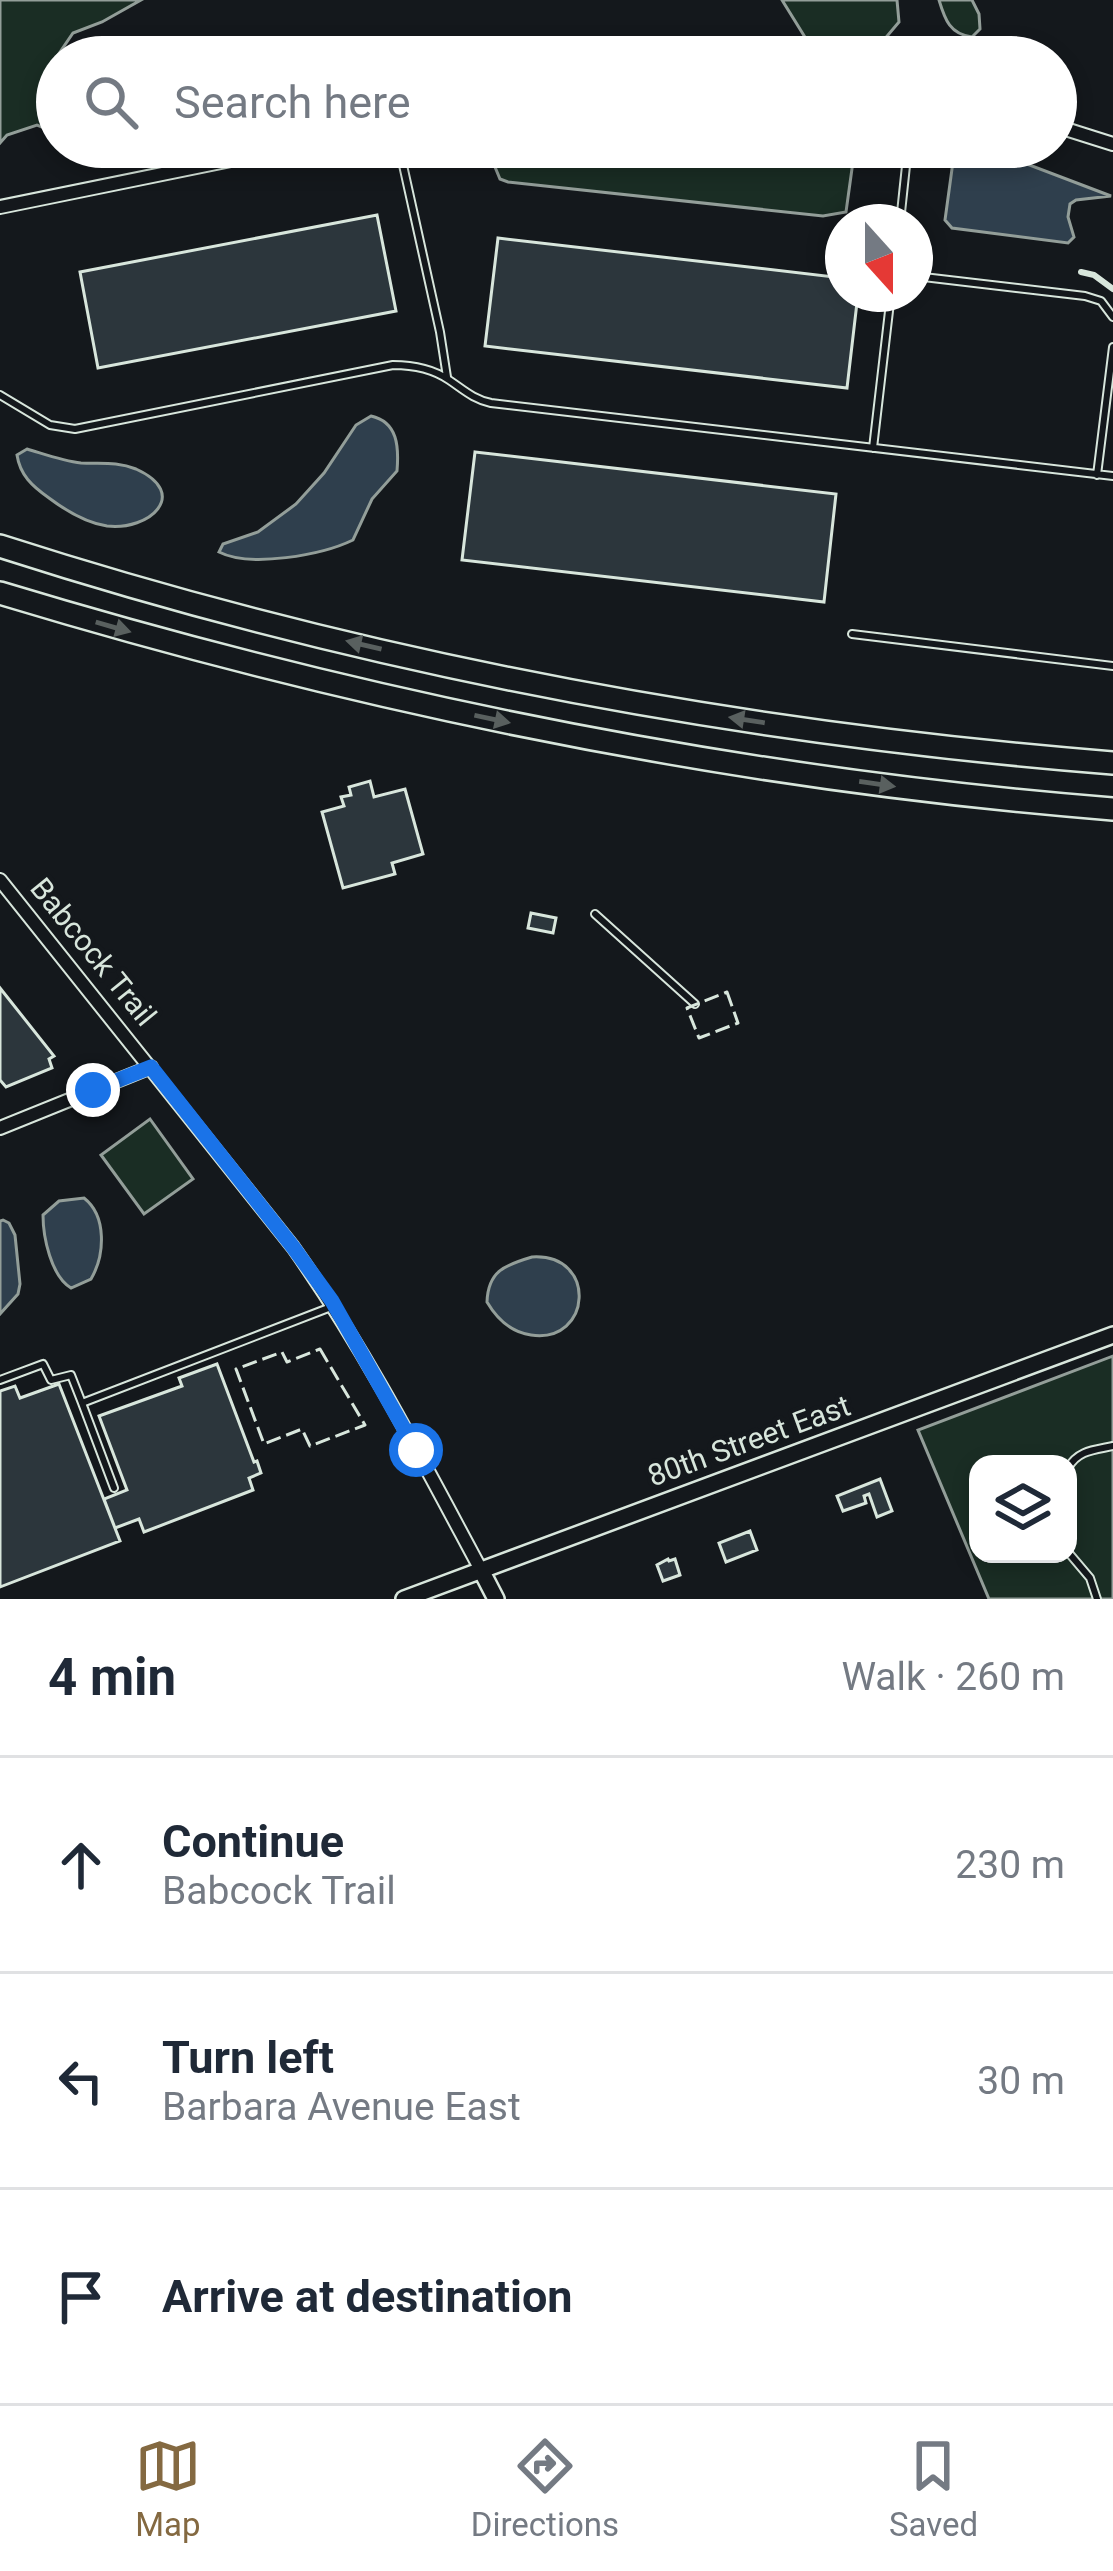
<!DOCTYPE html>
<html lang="en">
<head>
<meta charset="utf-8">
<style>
  :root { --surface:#fff; --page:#f6f6f7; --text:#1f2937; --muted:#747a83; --line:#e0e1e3; --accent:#846941 }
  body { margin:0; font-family:Roboto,sans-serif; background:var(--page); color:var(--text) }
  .controls { position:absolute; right:36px; bottom:36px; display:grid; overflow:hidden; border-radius:24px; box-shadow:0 6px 18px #0003 }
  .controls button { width:108px; height:108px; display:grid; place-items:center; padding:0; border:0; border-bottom:3px solid var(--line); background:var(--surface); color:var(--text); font:60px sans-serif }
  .compass { position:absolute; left:825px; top:204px; width:108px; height:108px; border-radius:50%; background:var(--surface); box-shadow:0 6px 18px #0003; rotate:159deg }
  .stop { position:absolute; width:36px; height:36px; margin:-27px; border:9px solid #1a73e8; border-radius:50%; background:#fff }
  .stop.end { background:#1a73e8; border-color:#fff; box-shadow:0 3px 12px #0008 }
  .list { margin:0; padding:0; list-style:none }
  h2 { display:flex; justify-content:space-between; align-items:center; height:156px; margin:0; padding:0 48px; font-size:51px }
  h2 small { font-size:39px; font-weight:400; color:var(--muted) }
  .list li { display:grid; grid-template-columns:78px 1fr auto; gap:36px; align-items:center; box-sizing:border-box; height:216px; padding:0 48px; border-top:3px solid var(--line) }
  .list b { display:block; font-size:45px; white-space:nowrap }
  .list p { margin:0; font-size:39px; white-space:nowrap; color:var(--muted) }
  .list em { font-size:39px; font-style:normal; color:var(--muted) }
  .icon { flex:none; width:66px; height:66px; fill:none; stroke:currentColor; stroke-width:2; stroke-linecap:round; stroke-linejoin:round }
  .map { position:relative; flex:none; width:1113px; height:1599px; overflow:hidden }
  .search { position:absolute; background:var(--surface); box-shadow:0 6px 18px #0003; left:36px; right:36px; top:36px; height:132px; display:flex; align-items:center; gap:30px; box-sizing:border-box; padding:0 42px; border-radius:66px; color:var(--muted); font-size:45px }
  .sheet { height:804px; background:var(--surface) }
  nav { display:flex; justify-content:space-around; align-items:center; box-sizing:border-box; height:168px; border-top:3px solid var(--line); background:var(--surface); font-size:33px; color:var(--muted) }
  nav a { display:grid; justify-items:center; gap:6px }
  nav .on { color:var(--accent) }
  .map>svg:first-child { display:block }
  .green { fill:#1a2d24; stroke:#939e99; stroke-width:3; fill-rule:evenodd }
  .water { fill:#2f3f4d; stroke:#939e99; stroke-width:3 }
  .building { fill:#2c363c; stroke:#d8e6dc; stroke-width:3 }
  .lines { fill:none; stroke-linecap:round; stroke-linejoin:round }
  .service-casing { stroke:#d8e6dc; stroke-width:10 }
  .minor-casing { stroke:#d8e6dc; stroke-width:16 }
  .tertiary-casing { stroke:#d8e6dc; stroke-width:20 }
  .motorway-casing { stroke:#d8e6dc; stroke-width:26 }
  .service { stroke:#14181c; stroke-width:6 }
  .minor { stroke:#14181c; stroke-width:12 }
  .tertiary { stroke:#14181c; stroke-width:15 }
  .motorway { stroke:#14181c; stroke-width:21 }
  .fence { stroke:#d8e6dc; stroke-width:3; stroke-dasharray:15 6; stroke-linecap:butt }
  .wall { stroke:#d8e6dc; stroke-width:6 }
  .oneway { fill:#59605f }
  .route { stroke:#1a73e8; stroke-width:15 }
  .labels { text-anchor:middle; stroke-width:9; stroke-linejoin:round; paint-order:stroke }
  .street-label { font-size:30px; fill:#d8e6dc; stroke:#14181c }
</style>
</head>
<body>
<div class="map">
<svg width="1113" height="1599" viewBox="0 0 1113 1599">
  <rect width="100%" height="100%" fill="#14181c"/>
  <!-- green -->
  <path class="green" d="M0,0H141L102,22L73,33L56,58L57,133L37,125L7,135L0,143Z
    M782,0H897L899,22L883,41L865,54L843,57L808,42Z
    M939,0H972L979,14L980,29L972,37C950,34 945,20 939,0Z
    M531,147H609L641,150L672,147H855L846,212L823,216L508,182L500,179L495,167L497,162Z
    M150,1119L193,1179L144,1214L101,1155Z
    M1113,1356V1599H989L918,1430ZM978,1464H1068V1554H978Z"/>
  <!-- water -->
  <path class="water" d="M955,147H982L1111,196L1076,200L1070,204L1068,217L1074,237L1068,243L952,228L945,220Z
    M371,416C398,422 399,447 397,471L372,499L353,540C322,555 250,568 219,552L223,544L258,532L296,504L324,473L356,425Z
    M27,449C44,454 63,461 81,463C100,464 117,461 136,469C191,494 149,531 107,526C86,523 65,510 49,498C32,486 20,475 17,455Z
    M84,1198C107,1216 105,1255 91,1279L71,1288C51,1276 43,1237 43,1215L59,1201Z
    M3,1220L9,1223L15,1235L20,1284L18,1294L0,1314V1221Z
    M532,1257C598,1253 592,1344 531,1335C510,1332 497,1319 487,1302C488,1271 505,1265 532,1257Z"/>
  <!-- building -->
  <path class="building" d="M377,215L396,311L98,368L80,272Z
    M498,238L843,278V294H858L847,388L485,346Z
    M475,452L836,494L824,602L462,560Z
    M370,781L374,797L405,789L423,854L392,863L395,874L343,888L322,812L344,806L341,797L351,795L349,787Z
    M531,913L556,918L553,933L528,928Z
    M0,988L54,1056L49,1059L52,1068L6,1087L0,1080Z
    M217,1364L254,1462L257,1461L261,1473L249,1478L253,1490L144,1532L139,1519L115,1528L104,1499L127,1490L99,1416L182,1386L179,1378Z
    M59,1384L120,1541L0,1587V1391L15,1386L20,1398Z
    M880,1479L892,1511L877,1517L869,1494L864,1496L866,1503L843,1511L837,1496Z
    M750,1531L757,1550L726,1562L719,1543Z
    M668,1559L669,1561L675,1559L680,1575L663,1581L657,1565Z"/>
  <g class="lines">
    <!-- service casing -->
    <g class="service-casing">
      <path id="service" d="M399,147L440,332L447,377
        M900,222L908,147
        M915,276L1085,296L1101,301L1113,317
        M0,395L50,425L75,429L393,365C412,365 433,369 449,380C464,390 473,399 491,403L1113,476
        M873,448L891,294
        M1097,475L1113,347
        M852,634L1113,666
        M595,914L695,1004
        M0,1380L43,1364L51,1380L71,1375L82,1403L331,1307
        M82,1403L114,1488
        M1068,1468C1078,1450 1095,1450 1113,1446
        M1068,1552L1090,1578L1097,1599"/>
    </g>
    <!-- minor casing -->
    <g class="minor-casing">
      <path id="minor" d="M1056,126L1113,144
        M0,207L295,147
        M0,880L293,1247C365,1349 422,1460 481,1570
        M0,1128L151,1067"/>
    </g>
    <!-- tertiary casing -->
    <g class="tertiary-casing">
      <path id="tertiary" d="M481,1570L496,1599
        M404,1599L1113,1335"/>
    </g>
    <!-- motorway casing -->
    <g class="motorway-casing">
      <path id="motorway" d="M0,546C360,662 737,733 1113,763
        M0,593C363,703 735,779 1113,809"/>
    </g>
    <!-- service -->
    <use href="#service" class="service"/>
    <!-- minor -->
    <use href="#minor" class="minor"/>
    <!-- tertiary -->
    <use href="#tertiary" class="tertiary"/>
    <!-- motorway -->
    <use href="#motorway" class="motorway"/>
    <!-- fence -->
    <path class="fence" d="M727,992L738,1023L699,1038L687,1008Z
      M320,1349L365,1425L310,1446L302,1429L264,1444L236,1369L282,1352L287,1362Z"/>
    <!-- wall -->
    <path class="wall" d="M1081,272L1094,275L1113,289"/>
  </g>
  <!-- one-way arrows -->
  <defs><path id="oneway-solid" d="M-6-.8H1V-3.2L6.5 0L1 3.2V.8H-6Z" transform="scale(3)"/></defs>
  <g class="oneway">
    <use href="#oneway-solid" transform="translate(113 627) rotate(16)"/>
    <use href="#oneway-solid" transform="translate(364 645) rotate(-167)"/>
    <use href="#oneway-solid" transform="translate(492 719) rotate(12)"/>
    <use href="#oneway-solid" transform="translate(747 720) rotate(-171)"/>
    <use href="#oneway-solid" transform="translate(877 784) rotate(8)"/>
  </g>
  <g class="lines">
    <!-- route -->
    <path class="route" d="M93,1090L151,1067L293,1247L332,1301L416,1450"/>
  </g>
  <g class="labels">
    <!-- street labels -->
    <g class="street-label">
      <text transform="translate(93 952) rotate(51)" y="10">Babcock Trail</text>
      <text transform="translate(749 1441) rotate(-20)" y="10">80th Street East</text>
    </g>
  </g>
</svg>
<div class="controls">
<button><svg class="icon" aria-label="layers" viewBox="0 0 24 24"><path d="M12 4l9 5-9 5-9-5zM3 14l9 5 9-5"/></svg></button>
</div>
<svg class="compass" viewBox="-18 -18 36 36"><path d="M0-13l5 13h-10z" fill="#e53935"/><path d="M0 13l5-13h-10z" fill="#747a83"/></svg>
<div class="stop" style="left:416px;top:1450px"></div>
<div class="stop end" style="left:93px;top:1090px"></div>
<div class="search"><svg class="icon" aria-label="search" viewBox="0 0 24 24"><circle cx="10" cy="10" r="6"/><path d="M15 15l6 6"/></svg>Search here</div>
</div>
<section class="sheet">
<h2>4 min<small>Walk · 260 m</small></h2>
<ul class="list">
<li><svg class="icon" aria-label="ahead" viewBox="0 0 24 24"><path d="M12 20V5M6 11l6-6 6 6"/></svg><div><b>Continue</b><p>Babcock Trail</p></div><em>230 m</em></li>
<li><svg class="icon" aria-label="left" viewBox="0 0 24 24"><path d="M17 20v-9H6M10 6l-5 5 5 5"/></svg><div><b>Turn left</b><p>Barbara Avenue East</p></div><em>30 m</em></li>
<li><svg class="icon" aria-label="arrive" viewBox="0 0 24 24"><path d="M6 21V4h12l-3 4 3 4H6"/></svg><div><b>Arrive at destination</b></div></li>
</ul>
</section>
<nav>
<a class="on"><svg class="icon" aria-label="map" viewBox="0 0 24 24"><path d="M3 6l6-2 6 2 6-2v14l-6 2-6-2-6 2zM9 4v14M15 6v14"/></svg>Map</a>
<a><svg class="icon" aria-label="directions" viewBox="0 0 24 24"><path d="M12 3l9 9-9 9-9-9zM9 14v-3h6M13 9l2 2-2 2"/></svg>Directions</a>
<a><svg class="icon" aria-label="saved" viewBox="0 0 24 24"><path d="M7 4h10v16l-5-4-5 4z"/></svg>Saved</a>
</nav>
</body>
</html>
